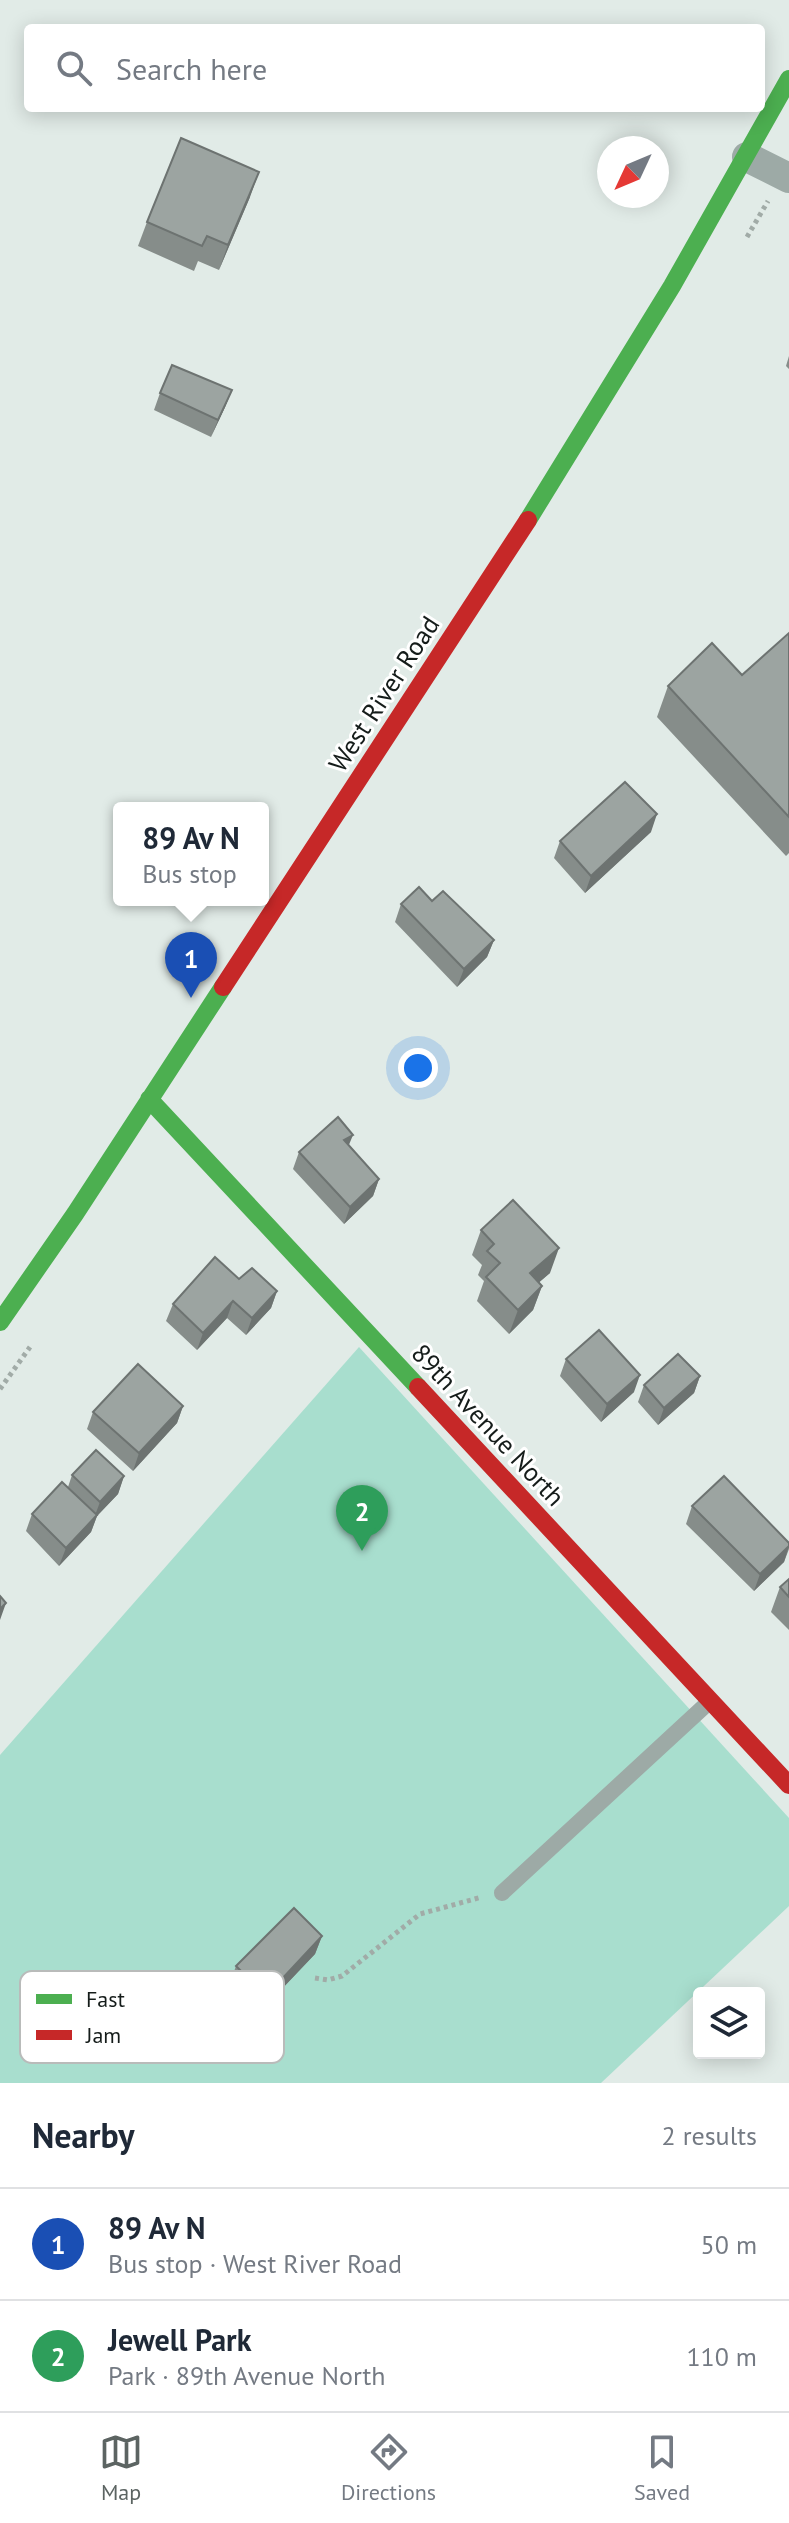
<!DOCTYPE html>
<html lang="en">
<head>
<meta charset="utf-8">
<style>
  :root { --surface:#fff; --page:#f6f6f7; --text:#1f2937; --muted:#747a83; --line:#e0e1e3; --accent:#5c6462 }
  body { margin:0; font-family:"PT Sans",sans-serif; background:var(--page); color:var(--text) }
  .controls { position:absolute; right:24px; bottom:24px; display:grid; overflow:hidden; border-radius:8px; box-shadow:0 4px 20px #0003 }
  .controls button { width:72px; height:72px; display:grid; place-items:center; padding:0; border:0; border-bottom:2px solid var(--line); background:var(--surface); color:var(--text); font:40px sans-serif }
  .compass { position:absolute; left:597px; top:136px; width:72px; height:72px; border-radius:50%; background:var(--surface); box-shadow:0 4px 20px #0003; rotate:226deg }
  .you { position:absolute; left:418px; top:1068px; width:28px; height:28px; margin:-20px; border:6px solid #fff; border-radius:50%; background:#1a73e8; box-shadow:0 0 0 12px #1a73e833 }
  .badge { display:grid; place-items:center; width:52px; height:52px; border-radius:50%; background:var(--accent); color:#fff; font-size:26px; font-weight:700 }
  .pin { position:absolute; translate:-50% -66px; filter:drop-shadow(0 2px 4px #0008) }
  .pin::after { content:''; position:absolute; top:42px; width:28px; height:24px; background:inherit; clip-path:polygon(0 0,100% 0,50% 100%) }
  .popup { position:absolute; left:113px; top:802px; width:156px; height:104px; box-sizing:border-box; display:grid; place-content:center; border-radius:8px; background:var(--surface); filter:drop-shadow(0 2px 6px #0005); font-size:26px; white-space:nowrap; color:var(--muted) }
  .popup b { font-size:30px; color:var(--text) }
  .popup::after { content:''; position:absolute; left:50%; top:100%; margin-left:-16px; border:16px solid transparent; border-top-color:var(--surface) }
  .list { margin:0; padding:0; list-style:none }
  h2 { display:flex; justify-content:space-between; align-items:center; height:104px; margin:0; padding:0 32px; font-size:34px }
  h2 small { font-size:26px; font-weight:400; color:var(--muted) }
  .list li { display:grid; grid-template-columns:52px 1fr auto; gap:24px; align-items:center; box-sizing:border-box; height:112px; padding:0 32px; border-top:2px solid var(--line) }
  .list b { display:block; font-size:30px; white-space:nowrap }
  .list p { margin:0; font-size:26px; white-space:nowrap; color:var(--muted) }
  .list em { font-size:26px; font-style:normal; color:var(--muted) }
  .icon { flex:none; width:44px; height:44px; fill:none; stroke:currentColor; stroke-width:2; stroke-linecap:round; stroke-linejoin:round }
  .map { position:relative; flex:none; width:789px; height:2083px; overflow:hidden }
  .search { position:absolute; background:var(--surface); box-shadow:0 4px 20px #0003; left:24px; right:24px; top:24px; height:88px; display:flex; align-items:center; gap:20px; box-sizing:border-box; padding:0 28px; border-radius:8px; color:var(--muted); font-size:30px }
  .sheet { height:328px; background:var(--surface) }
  nav { display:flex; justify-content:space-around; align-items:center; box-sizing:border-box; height:112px; border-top:2px solid var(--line); background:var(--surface); font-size:22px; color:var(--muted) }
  nav a { display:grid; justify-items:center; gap:4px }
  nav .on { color:var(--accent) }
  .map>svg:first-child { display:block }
  .green { fill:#a8dece }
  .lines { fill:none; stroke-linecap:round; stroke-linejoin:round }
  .path { stroke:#a1aba7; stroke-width:5; stroke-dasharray:4 4; stroke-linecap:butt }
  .lane { stroke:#9daaa6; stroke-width:16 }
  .street { stroke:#9daaa6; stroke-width:30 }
  .fast { stroke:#4caf50; stroke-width:18 }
  .jam { stroke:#c62828; stroke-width:18 }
  .wall { fill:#868d8a }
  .shaded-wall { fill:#6d7371 }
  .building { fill:#9ca4a1; stroke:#6d7371; stroke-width:2 }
  .labels { text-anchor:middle; stroke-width:6; stroke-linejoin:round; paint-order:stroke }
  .street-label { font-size:26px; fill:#151c1a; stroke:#fff }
  .key { fill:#fff; stroke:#b9bbba; stroke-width:2 }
  .key-label { font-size:22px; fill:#151c1a }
</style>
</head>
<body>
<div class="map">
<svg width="789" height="2083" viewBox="0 0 789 2083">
  <rect width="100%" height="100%" fill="#e1ebe7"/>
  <!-- green -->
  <path class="green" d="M359,1347L789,1818V1906L601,2083H0V1755Z"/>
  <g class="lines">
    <!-- path -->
    <path class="path" d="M747,237L768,201
      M0,1389L30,1347
      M315,1978L328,1980L342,1976L420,1914L482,1897"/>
    <!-- lane -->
    <path class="lane" d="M502,1893L709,1702"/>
    <!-- street -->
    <path class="street" d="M747,157L789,178"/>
    <!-- fast -->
    <path class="fast" d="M528,520L672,286L789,79
      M149,1099L418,1387
      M0,1322L75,1214L223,987"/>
    <!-- jam -->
    <path class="jam" d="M223,987L528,520
      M418,1387L789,1785"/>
  </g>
  <!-- wall -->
  <path class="wall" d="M250,197L219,270L198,261L194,271L138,246L147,222Z
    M789,356V369L786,366Z
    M232,390L225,407L211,437L154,410L160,393Z
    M789,633V853L786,856L657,717L668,686L742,675Z
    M651,832L585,893L554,858L560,841Z
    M432,901L494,940L487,957L457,987L395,922L401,904Z
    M349,1145L379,1179L373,1196L344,1224L293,1169L299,1152Z
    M481,1230L550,1273L539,1282L542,1286L533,1310L509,1334L477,1301L484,1281L478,1275L482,1265L472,1255Z
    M239,1279L277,1291L271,1308L246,1335L227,1318L197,1350L166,1321L173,1304Z
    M566,1359L634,1392L601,1422L560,1376Z
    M700,1376L694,1393L658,1425L638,1402L644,1385Z
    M183,1406L177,1423L133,1471L87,1429L93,1412Z
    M72,1475L124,1476L118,1494L97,1516L91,1532L59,1566L26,1531L32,1514L68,1487Z
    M692,1506L789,1543V1549L784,1562L754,1591L686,1524Z
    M789,1579V1630L771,1612L780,1587Z
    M322,1936L315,1954L259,2013L230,1983L236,1966Z"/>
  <!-- shaded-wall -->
  <path class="shaded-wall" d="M259,172L250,197L219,270L228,245Z
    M232,390L225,407L211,437L218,420Z
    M657,814L651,832L585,893L591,876Z
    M494,940L487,957L457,987L464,969Z
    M353,1135L346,1152L344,1140Z
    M379,1179L373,1196L344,1224L350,1207Z
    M559,1248L550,1273L521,1298L530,1273Z
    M542,1286L533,1310L509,1334L518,1310Z
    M277,1291L271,1308L246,1335L252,1318Z
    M233,1301L227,1318L197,1350L203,1333Z
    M640,1375L634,1392L601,1422L607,1404Z
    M700,1376L694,1393L658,1425L664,1408Z
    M183,1406L177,1423L133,1471L139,1453Z
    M124,1476L118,1494L97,1516L91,1532L59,1566L66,1548L94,1518L100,1502Z
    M789,1546L784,1562L754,1591L760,1574Z
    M6,1603L0,1620V1609Z
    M322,1936L315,1954L259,2013L266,1996Z"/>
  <!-- building -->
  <path class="building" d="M181,138L259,172L228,245L207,236L202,246L147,222Z
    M172,365L232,390L218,420L160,393Z
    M789,633V817L668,686L712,643L742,675Z
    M625,782L657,814L591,876L560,841Z
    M419,887L432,901L443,891L494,940L464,969L401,904Z
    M338,1117L353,1135L344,1140L379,1179L350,1207L299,1152Z
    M513,1200L559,1248L530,1273L542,1286L518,1310L486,1277L500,1263L487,1251L494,1244L481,1230Z
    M215,1257L239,1279L252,1268L277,1291L252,1318L233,1301L203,1333L173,1304Z
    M599,1330L640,1375L607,1404L566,1359Z
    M678,1354L700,1376L664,1408L644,1385Z
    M138,1364L183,1406L139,1453L93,1412Z
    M96,1450L124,1476L100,1502L72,1475Z
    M724,1476L789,1543V1546L760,1574L692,1506Z
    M62,1482L97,1515L66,1548L32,1514Z
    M789,1579V1597L780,1587Z
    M0,1596L6,1603L0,1609Z
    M294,1908L322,1936L266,1996L236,1966Z"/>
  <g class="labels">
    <!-- street labels -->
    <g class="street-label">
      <text transform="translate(384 694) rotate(-57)" y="9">West River Road</text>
      <text transform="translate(488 1425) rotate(47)" y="9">89th Avenue North</text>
    </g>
  </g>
  <!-- legend -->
  <rect x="20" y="1971" width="264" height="92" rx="12" class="key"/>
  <rect x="36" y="1994" width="36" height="10" fill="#4caf50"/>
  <rect x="36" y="2030" width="36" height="10" fill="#c62828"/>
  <g class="key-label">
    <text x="86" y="2007">Fast</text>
    <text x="86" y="2043">Jam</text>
  </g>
</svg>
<div class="controls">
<button><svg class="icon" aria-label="layers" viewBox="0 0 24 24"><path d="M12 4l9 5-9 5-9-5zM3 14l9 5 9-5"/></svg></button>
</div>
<svg class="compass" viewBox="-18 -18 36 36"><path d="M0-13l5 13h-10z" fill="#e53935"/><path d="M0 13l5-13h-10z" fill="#747a83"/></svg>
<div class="you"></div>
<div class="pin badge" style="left:191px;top:998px;background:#1a4fb4">1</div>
<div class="popup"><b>89 Av N</b>Bus stop</div>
<div class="pin badge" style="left:362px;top:1551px;background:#2e9e5b">2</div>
<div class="search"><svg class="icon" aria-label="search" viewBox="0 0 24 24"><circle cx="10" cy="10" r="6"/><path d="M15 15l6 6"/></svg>Search here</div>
</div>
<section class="sheet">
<h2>Nearby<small>2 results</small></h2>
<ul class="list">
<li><span class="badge" style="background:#1a4fb4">1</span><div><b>89 Av N</b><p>Bus stop · West River Road</p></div><em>50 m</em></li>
<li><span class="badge" style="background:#2e9e5b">2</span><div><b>Jewell Park</b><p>Park · 89th Avenue North</p></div><em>110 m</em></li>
</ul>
</section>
<nav>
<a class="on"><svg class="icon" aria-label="map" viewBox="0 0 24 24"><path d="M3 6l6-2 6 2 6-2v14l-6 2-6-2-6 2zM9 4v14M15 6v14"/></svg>Map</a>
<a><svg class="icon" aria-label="directions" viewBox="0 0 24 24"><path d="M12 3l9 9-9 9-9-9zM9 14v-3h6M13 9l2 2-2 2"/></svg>Directions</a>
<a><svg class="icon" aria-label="saved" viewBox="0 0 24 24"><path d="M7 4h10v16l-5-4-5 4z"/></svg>Saved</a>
</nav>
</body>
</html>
